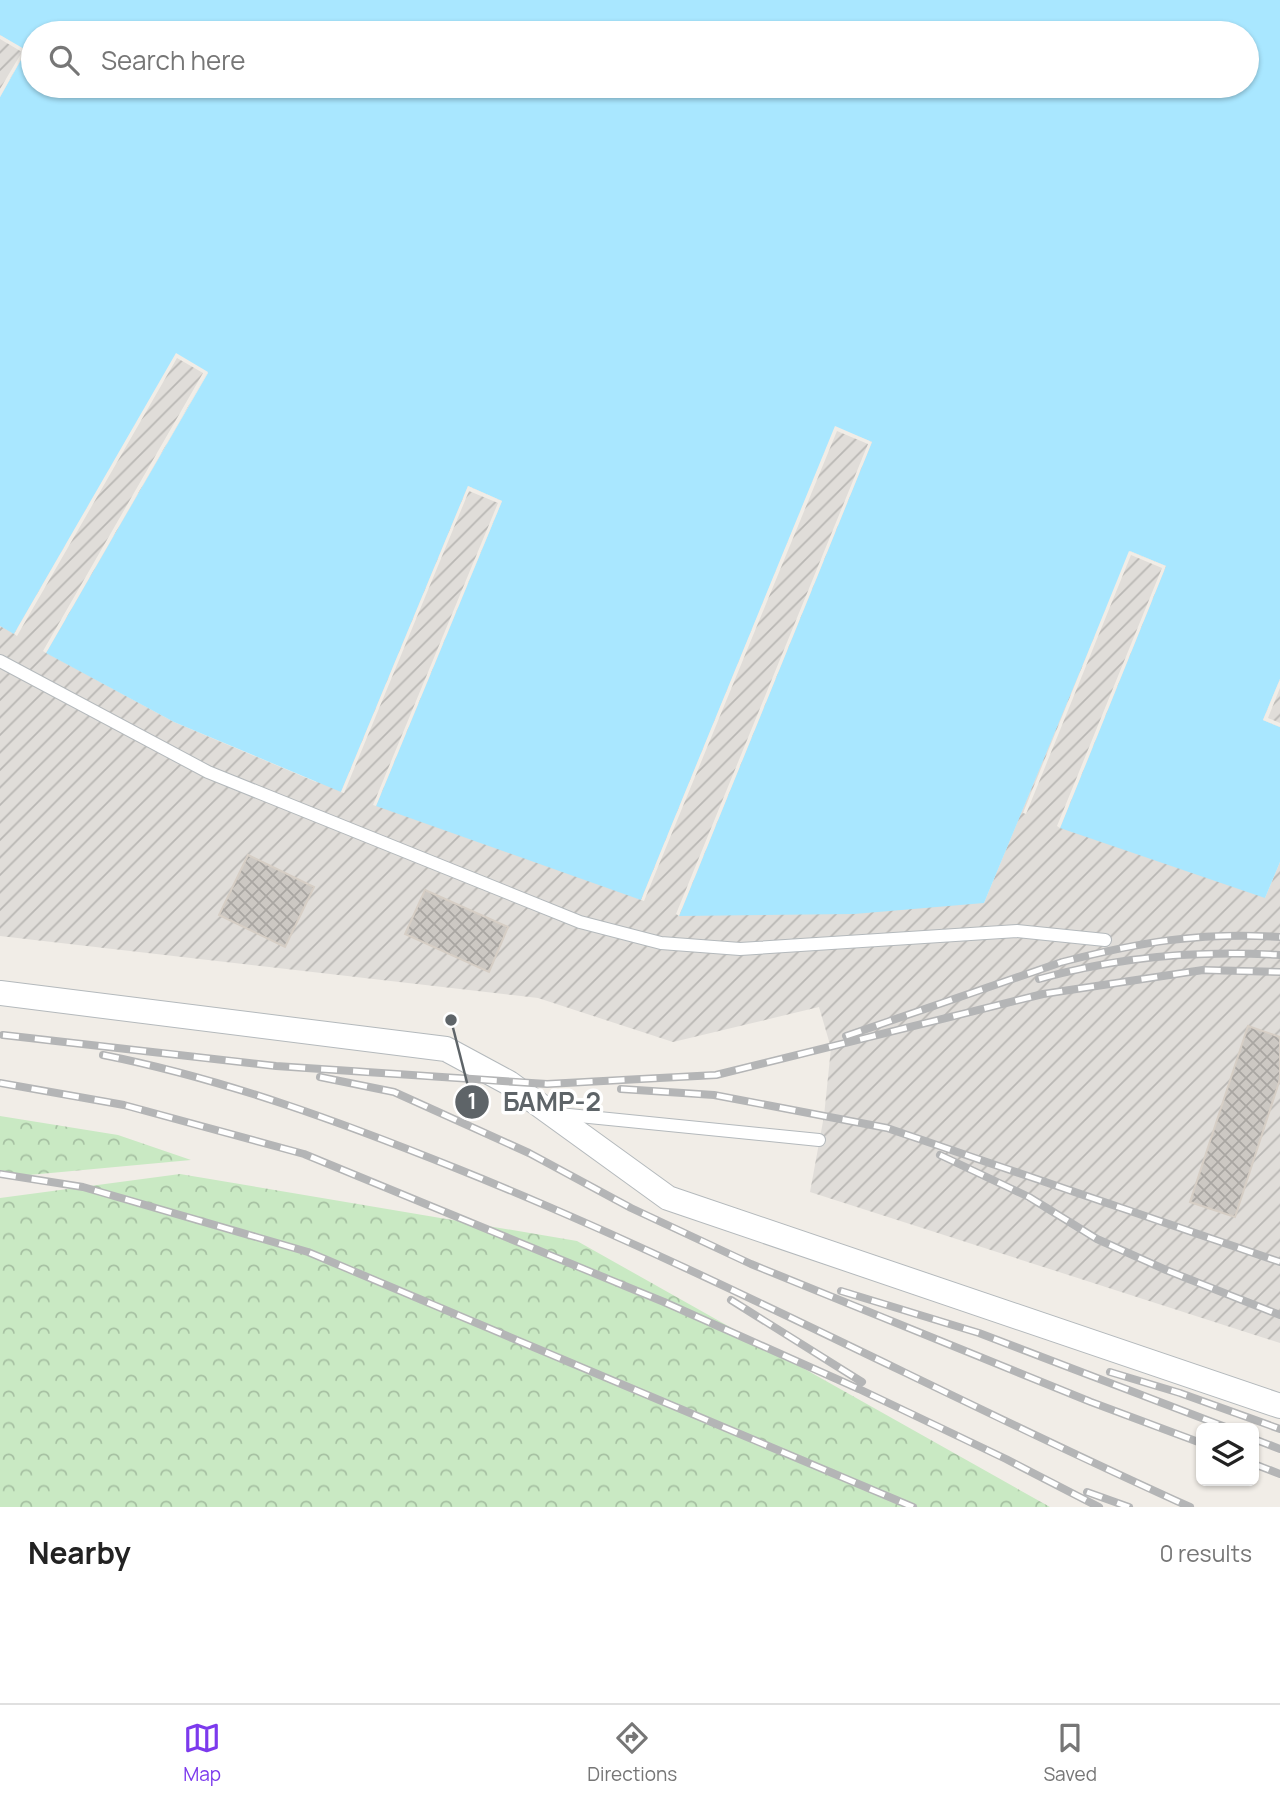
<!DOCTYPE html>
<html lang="en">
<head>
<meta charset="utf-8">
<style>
  :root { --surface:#fff; --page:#f6f6f6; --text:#222; --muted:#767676; --line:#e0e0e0; --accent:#7c3aed }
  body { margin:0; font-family:Manrope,sans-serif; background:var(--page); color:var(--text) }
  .controls { position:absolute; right:21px; bottom:21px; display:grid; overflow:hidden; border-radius:10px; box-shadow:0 2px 5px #0004 }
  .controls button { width:63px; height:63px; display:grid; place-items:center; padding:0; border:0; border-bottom:2px solid var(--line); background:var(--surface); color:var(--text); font:35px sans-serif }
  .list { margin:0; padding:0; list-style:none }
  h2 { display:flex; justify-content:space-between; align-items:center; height:91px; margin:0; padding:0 28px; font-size:30px }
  h2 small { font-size:23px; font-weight:400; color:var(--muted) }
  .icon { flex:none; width:38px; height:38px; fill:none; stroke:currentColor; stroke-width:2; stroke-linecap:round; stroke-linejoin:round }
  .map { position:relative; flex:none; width:1280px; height:1507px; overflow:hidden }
  .search { position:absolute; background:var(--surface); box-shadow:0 2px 5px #0004; left:21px; right:21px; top:21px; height:77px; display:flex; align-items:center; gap:18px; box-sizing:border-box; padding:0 24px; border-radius:38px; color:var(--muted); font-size:26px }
  .sheet { height:196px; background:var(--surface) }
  nav { display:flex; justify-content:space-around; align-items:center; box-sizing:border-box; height:98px; border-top:2px solid var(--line); background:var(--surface); font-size:19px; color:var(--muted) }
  nav a { display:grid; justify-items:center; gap:4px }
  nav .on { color:var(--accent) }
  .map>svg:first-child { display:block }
  .industrial { fill:url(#industrial-furrows) }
  .forest { fill:url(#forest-crowns) }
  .water { fill:#a9e7ff; fill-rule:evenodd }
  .pier { fill:#f1ede7 }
  .building { fill:url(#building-cross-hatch); stroke:#d6cec5; stroke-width:2 }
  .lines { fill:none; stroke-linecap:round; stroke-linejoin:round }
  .service-casing { stroke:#b4b9bc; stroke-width:14 }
  .minor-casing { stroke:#b4b9bc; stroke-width:26 }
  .service { stroke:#fff; stroke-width:12 }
  .minor { stroke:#fff; stroke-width:24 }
  .rail-casing { stroke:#b4b5b6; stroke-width:8 }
  .rail { stroke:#fff; stroke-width:5; stroke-dasharray:16; stroke-linecap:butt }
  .leader { fill:none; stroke:#5e6468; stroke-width:2.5 }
  .callout-dot { fill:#5e6468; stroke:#fff; stroke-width:2.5 }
  .mark-label { font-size:21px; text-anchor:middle; font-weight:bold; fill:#fff }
  .callout-label { font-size:26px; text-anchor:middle; font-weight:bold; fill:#5e6468; stroke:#fff; stroke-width:7; stroke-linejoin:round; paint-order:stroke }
</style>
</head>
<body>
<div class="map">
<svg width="1280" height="1507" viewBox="0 0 1280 1507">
  <defs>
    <pattern id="industrial-furrows" width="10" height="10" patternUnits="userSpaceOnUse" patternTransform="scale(1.75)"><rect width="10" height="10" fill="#e0ddd9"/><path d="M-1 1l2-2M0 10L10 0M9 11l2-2" fill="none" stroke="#b9b7b4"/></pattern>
    <pattern id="forest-crowns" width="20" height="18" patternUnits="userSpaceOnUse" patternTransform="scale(1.75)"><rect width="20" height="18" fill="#c9e9c3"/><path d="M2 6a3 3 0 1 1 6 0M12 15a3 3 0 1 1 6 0" fill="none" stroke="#a6c0a2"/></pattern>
    <pattern id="building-cross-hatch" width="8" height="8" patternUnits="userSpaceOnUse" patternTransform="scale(1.75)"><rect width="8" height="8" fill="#ccc8c3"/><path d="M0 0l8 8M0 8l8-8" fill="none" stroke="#a9a6a2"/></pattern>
  </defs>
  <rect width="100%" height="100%" fill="#f1ede7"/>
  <!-- industrial -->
  <path class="industrial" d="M0,35L26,50L0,97Z
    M176,353L208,372L47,653L174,722L316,782L468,486L502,501L377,806L835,426L872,442L984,903L1129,551L1166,566L1265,898L1280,862V1343L810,1192L824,1116L831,1048L819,1007L673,1042L538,998L0,936V626L14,633Z
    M1280,679V727L1263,720Z"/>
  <!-- forest -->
  <path class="forest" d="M0,1116L118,1135L191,1160L29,1175L0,1172Z
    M180,1174L577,1241L1050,1507H0V1198Z"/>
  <!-- water -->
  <path class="water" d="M0,0H1280V679L1263,720L1280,727V862L1265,898L1060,828L1166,566L1130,551L984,903L854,914L679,916L872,442L835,427L641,900L376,806L502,501L468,486L341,792L174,722L46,653L208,373L176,354L14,634L0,626V97L26,51L0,35ZM33,33H1247V86H33Z"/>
  <!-- pier -->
  <path class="pier" d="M0,35L26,50L0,97V89L22,52L0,39Z
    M176,353L208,372L46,653L43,651L203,373L177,358L17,636L14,634Z
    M835,426L872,442L679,916L676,914L868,444L837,431L644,901L641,900Z
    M468,486L502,501L376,806L373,805L498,503L469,491L344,793L341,792Z
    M1129,551L1166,566L1060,828L1057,826L1162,568L1131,555L1026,814L1023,813Z
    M1280,679V688L1268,718L1280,723V727L1263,720Z"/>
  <!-- building -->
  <path class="building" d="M248,855L314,887L285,947L219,915Z
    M425,890L508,927L489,972L405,934Z
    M1248,1026L1280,1037V1079L1235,1217L1190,1202Z"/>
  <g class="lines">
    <!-- service casing -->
    <g class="service-casing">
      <path id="service" d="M0,661L208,772L580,922L661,943L740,949L1017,931L1105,940
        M559,1114L819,1140"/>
    </g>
    <!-- minor casing -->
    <g class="minor-casing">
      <path id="minor" d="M0,993L446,1049L509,1083L668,1198L1280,1406"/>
    </g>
    <!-- service -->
    <use href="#service" class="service"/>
    <!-- minor -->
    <use href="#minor" class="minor"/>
    <!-- rail casing -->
    <g class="rail-casing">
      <path id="rail" d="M1039,979C1117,957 1200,950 1280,955
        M3,1035L276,1066L547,1084L716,1075L1043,994L1203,970L1280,972
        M846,1036L1062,962C1140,942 1200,932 1280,937
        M103,1055C225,1079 343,1123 458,1169C707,1269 945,1397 1190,1507
        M320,1077L394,1092L529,1153L631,1208L751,1264L1091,1402L1201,1443
        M0,1083L124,1105L304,1154L664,1302L859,1389L1006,1459L1099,1507
        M621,1089L714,1095L887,1128L1280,1262
        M940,1155L1029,1197L1097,1239L1166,1270L1280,1315
        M0,1174L83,1187L308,1252L913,1507
        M841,1291L979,1333L1228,1428
        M731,1300L862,1382
        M1110,1372L1180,1393L1280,1429
        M1254,1439L1280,1449
        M1254,1464L1280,1474
        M1087,1492L1129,1507"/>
    </g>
    <!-- rail -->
    <use href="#rail" class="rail"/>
  </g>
  <!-- callouts -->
  <path class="leader" d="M451 1020L472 1102"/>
  <g class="callout-dot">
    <circle cx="451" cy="1020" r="7"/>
    <circle cx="472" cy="1102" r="18"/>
  </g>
  <g class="mark-label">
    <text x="472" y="1109">1</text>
  </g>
  <g class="callout-label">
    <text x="552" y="1111">БАМР-2</text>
  </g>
</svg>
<div class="controls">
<button><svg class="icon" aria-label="layers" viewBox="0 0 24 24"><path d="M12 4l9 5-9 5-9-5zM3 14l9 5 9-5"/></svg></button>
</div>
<div class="search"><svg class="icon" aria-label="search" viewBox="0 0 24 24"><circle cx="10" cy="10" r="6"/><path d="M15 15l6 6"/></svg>Search here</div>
</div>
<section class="sheet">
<h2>Nearby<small>0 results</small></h2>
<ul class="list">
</ul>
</section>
<nav>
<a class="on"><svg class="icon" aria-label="map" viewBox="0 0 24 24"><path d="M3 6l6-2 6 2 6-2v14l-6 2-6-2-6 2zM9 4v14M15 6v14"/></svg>Map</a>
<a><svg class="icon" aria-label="directions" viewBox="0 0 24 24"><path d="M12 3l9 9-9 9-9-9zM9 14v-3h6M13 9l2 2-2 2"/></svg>Directions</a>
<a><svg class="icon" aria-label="saved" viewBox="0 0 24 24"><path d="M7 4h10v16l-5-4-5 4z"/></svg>Saved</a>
</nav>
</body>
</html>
